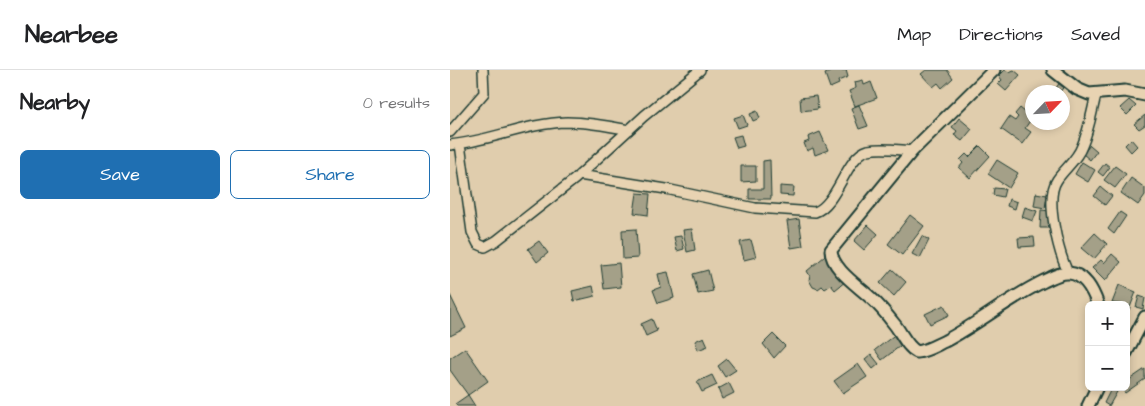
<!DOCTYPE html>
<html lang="en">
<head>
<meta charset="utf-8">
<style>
  :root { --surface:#fff; --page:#f6f6f6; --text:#202124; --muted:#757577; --line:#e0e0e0; --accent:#1f6fb2 }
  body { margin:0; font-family:"Architects Daughter",sans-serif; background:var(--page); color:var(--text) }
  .controls { position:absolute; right:15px; bottom:15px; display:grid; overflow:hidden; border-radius:8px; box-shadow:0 2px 8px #0003 }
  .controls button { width:45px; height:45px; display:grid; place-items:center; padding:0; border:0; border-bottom:1px solid var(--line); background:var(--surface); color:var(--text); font:25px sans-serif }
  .compass { position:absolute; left:575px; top:15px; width:45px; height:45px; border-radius:50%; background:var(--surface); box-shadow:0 2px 8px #0003; rotate:65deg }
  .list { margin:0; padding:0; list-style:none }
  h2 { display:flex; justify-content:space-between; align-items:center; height:65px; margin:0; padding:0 20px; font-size:21px }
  h2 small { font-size:16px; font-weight:400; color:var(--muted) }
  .actions { display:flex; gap:10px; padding:15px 20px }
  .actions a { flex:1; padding:11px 0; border:1px solid var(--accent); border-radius:8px; text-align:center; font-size:18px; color:var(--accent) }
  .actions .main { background:var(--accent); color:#fff }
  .map { position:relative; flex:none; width:695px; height:336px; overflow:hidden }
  header { display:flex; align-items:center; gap:30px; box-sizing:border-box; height:70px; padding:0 25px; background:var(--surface); border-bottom:1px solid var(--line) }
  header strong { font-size:24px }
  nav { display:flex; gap:28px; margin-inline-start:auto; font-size:18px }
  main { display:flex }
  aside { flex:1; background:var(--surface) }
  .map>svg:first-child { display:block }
  .building { fill:#a4a088; stroke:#1f3d34 }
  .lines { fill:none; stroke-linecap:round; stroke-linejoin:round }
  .minor-casing { stroke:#1f3d34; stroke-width:12 }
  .tertiary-casing { stroke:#1f3d34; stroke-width:15 }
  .minor { stroke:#e8d3b2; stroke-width:9 }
  .tertiary { stroke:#e8d3b2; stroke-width:11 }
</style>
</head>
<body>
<header>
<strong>Nearbee</strong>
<nav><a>Map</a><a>Directions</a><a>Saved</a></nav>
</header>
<main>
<aside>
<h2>Nearby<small>0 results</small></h2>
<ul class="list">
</ul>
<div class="actions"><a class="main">Save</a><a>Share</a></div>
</aside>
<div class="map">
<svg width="695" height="336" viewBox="0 0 695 336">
  <rect width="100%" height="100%" fill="#e0cdad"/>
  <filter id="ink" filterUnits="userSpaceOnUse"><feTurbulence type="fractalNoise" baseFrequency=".02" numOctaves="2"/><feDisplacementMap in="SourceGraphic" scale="10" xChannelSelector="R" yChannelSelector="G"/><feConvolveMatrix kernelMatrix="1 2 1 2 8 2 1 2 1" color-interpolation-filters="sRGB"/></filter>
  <g filter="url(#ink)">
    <!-- building -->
    <path class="building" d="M379,0H396L398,7L388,11L389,14L380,18L375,4L380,2Z
      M476,0H497L503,8L492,18L488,13L483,17L471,4Z
      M555,0L559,2L564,0L570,5L556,21L548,14L552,10L549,6Z
      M413,10L414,15L421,12L427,28L405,36L399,21L406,18L405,12Z
      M610,12L615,15L610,22H607L604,21Z
      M366,26L368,39L351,41L350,28Z
      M679,30L686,36L677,45L670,38Z
      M409,35L418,56L409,59L401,38Z
      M570,38L582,48L575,58L581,62L572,74L551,59L559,47L565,51L568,47L565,44Z
      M307,41L310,48L303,51L300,44Z
      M293,45L297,55L288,58L284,48Z
      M695,45V55L689,59L684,54Z
      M509,48L522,59L512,71L504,65L507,61L502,57Z
      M370,62L378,80L365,85L363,78L357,81L354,73L359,71L358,67Z
      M291,65L294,76L287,78L283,67Z
      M681,69L687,76L681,82L675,75Z
      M640,75L647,81L640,90L633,84Z
      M530,76L540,86L520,108L509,98L513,93L510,90L516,84L519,87Z
      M320,90L321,129H299V119H313V91Z
      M547,90L568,103L559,118L538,104Z
      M632,92L645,100L638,112L625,104Z
      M655,93L660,97L653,106L648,102Z
      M291,96H306V111L291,112Z
      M665,96L676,104L665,118L654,110Z
      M681,108L695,118V125L688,135L671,123Z
      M330,116L344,117L343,126L330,125Z
      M651,117L662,126L655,135L644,126Z
      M544,118L555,119L553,127L543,125Z
      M187,123L200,124L198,145L184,143Z
      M586,123L597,125L595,138L584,136Z
      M559,129L567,132L565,139L557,136Z
      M575,137L587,141L583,151L572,147Z
      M591,140L601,141L599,158H590Z
      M670,142L676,146L664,164L658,159Z
      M460,145L474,156L452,185L438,174Z
      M349,149L353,176L341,178L337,151Z
      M418,155L428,164L414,180L404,171Z
      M186,159L188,188L173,189L172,160Z
      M242,159L245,180L237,182L233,160Z
      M645,163L657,174L644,189L631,178Z
      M231,166L234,179L227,181L224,167Z
      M472,166L479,170L470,188L462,184Z
      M584,167L585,176L569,177L568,168Z
      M301,170L306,187L294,190L290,172Z
      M89,171L98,183L87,192L78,179Z
      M662,184L671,192L655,211L642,198L651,190L654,193Z
      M375,186L396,211L385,220L381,215L375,219L372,216L368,219L363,217L359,210L360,206L357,201Z
      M169,193L171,217L154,219L151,195Z
      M442,199L456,212L444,226L430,213Z
      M258,200L263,221L248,224L243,204Z
      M218,202L224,228L208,233L203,220L211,217L208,204Z
      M669,215L686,222L679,240L676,239V235L662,233Z
      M143,216L145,226L124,231L122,221Z
      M0,225L16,258L0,266Z
      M689,226L695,228L693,239L686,237Z
      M494,235L499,245L480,254L475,244Z
      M202,249L207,261L196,266L191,254Z
      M447,263L454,273L432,290L425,280Z
      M323,264L335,276L324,288L313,274Z
      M254,267L258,276L248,280L245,271Z
      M15,278L38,311L18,325L0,300V288Z
      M421,284L429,294L423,299L415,289Z
      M277,289L286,300L275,307L268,296Z
      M408,294L417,307L393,323L384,311Z
      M695,299V309L675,323L670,317H676V312Z
      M262,305L267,315L252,322L247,312Z
      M279,313L284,323L272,329L268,319Z
      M662,317L668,320L659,336L654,333Z
      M18,325L25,336H7L5,334Z"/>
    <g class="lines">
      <!-- minor casing -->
      <g class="minor-casing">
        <path id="minor" d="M0,62L34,23L33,0
          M10,74L22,162L28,174L35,177L46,171L125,109L194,46L250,0
          M0,75C40,71 78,53 117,52C138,52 159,56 179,60
          M129,105L216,119L305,138L365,142C388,134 396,86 418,80C432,77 448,80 462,81
          M618,203C609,183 594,129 607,110C615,98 627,90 632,76C639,60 642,41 646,25"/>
      </g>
      <!-- tertiary casing -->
      <g class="tertiary-casing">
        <path id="tertiary" d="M544,0L462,81L381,180C381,199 410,217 422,229C431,237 438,246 445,255C452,264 457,277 467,282C477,281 486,275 495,271C529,253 559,228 594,211C601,208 610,202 619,203C635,204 643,221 648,235
          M603,0L627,19L639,24L675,21L695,25
          M676,283L695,247
          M638,336L647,317"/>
      </g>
      <!-- minor -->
      <use href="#minor" class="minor"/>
      <!-- tertiary -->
      <use href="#tertiary" class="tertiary"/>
    </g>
  </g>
</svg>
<div class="controls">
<button>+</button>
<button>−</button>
</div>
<svg class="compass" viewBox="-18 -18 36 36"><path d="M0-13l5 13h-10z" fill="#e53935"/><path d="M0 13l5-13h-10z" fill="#757577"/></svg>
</div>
</main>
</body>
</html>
